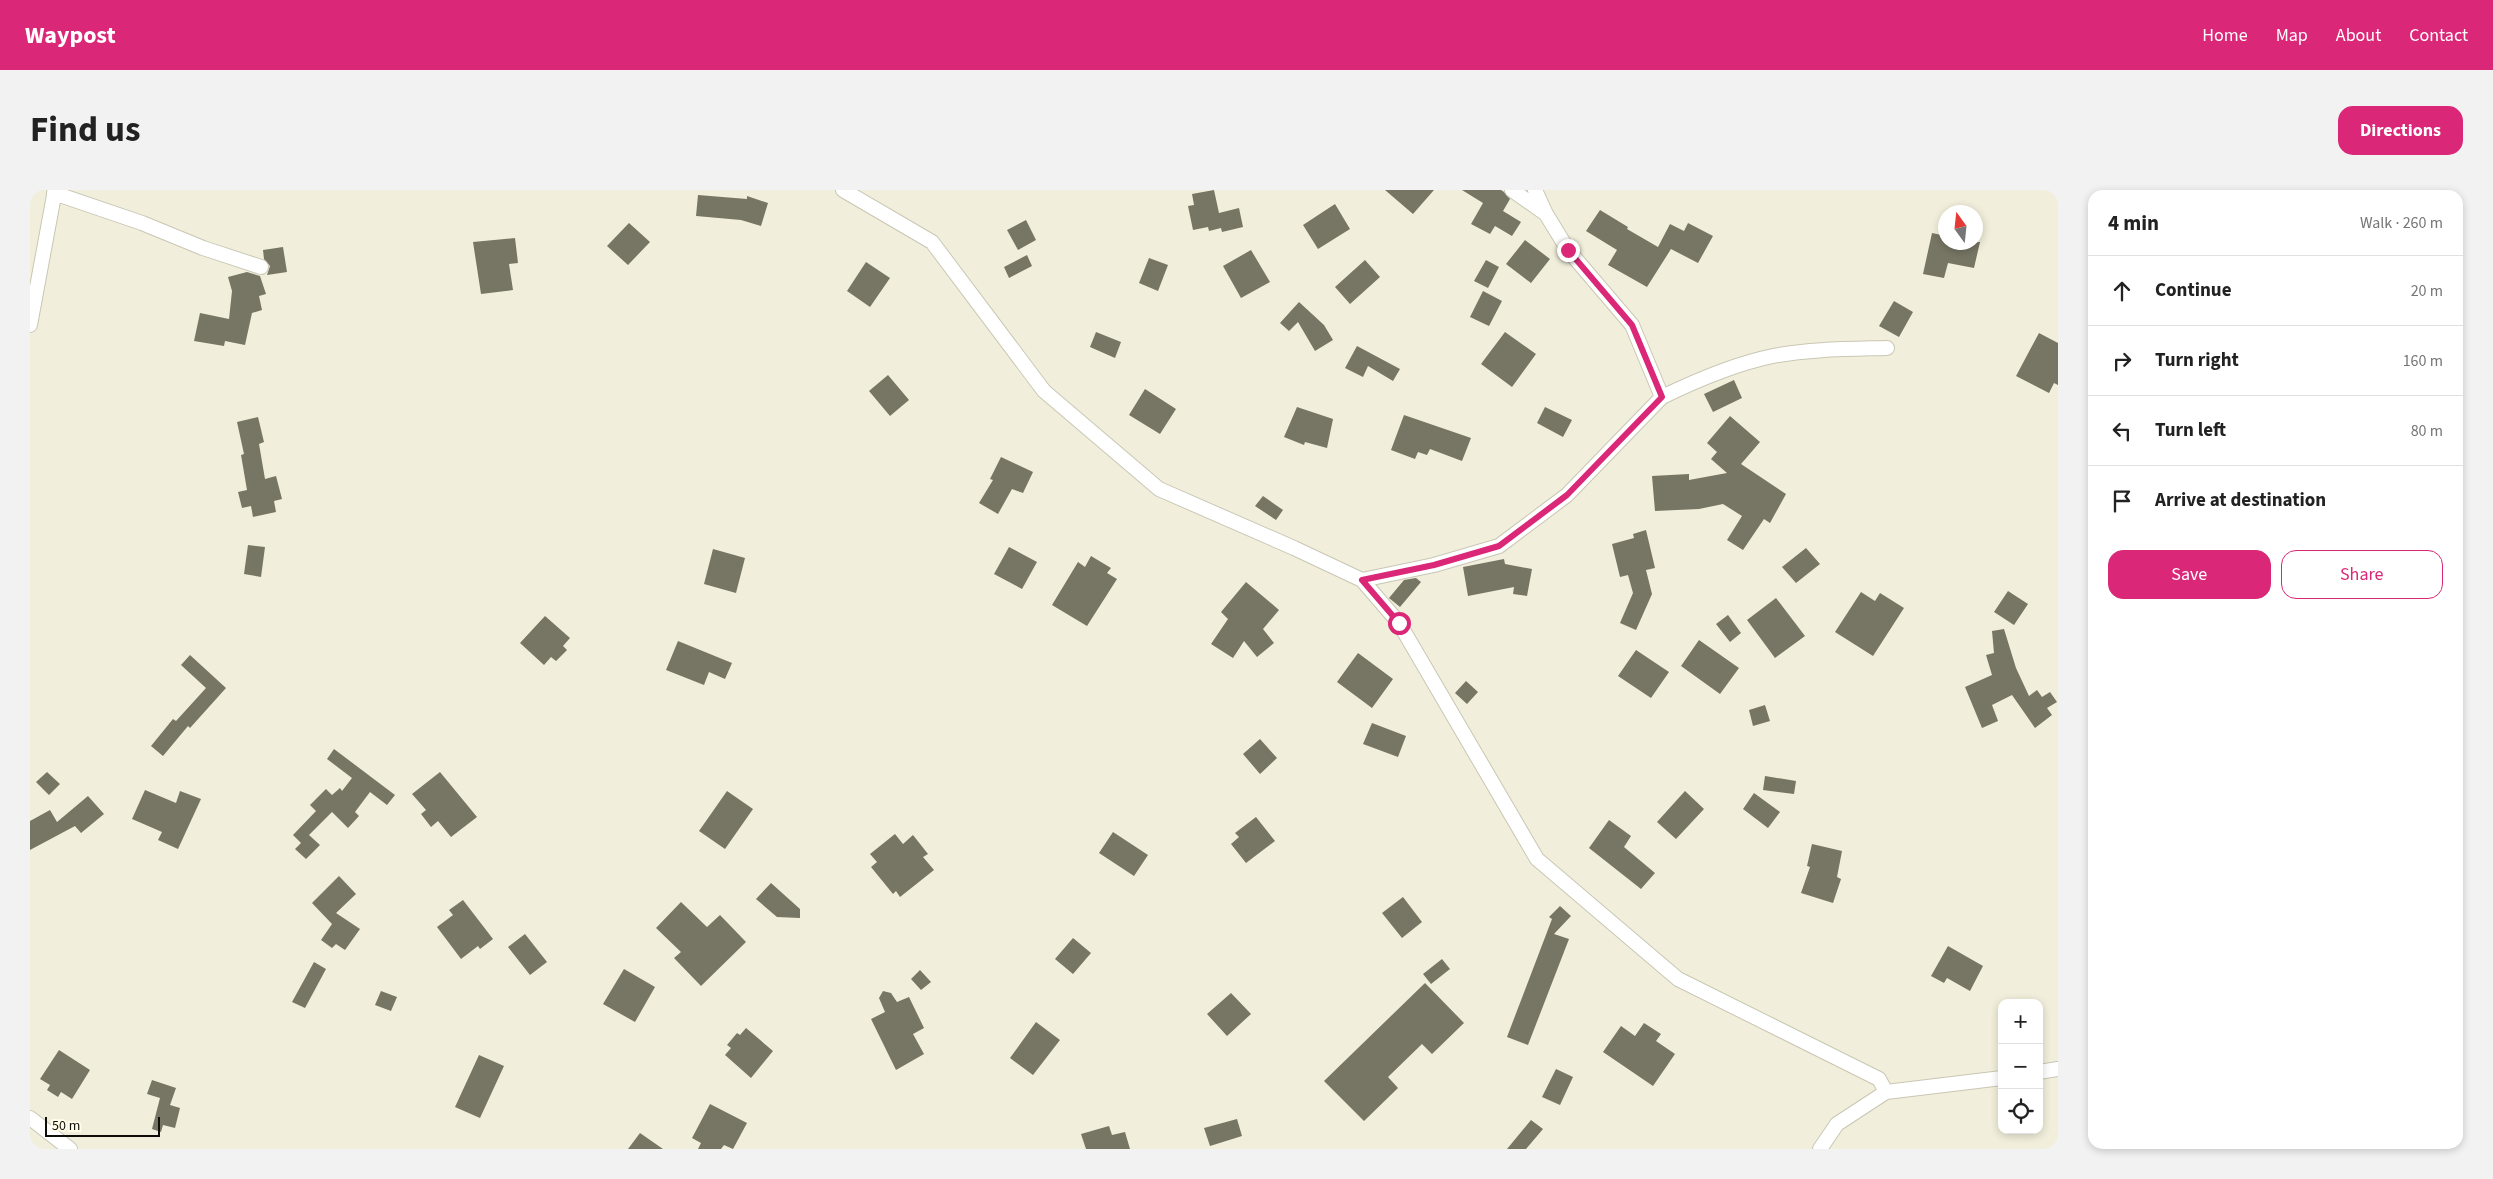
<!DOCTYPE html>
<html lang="en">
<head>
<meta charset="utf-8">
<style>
  :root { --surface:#fff; --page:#f2f2f2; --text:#222; --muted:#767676; --line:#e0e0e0; --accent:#db2777 }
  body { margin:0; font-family:"Source Sans 3",sans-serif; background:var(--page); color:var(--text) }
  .controls { position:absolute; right:15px; bottom:15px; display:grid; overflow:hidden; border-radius:10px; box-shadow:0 2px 8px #0003 }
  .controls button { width:45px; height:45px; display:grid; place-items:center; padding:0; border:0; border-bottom:1px solid var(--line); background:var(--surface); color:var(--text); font:25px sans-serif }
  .compass { position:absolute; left:1908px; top:15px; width:45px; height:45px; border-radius:50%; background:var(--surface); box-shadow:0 2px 8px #0003; rotate:345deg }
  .scale { position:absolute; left:15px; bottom:12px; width:115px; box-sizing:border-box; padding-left:5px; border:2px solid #0e0d07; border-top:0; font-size:14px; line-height:18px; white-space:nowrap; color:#0e0d07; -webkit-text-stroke:4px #fffce8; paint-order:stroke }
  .stop { position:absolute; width:15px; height:15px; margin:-11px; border:4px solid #db2777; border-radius:50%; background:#fff }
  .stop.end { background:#db2777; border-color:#fff; box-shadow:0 1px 5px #0008 }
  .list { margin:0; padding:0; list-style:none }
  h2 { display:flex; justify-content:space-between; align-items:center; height:65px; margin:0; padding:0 20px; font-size:21px }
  h2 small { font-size:16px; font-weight:400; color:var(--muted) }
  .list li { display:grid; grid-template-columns:32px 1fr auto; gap:15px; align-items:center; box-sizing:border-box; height:70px; padding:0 20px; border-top:1px solid var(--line) }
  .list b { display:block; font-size:19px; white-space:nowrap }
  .list em { font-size:16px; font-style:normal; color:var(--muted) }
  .actions { display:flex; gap:10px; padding:15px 20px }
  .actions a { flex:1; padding:11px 0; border:1px solid var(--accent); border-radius:15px; text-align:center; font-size:18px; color:var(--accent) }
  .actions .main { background:var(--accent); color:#fff }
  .icon { flex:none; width:28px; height:28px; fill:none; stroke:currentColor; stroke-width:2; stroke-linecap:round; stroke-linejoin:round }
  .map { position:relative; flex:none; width:2028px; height:959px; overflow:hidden; border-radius:15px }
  header { display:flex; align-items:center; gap:30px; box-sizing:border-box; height:70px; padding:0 25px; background:var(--accent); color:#fff }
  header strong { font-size:24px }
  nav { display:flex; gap:28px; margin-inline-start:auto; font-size:18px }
  .intro { display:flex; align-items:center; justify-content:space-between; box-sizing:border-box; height:120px; padding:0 30px }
  h1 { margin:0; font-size:35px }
  .button { padding:12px 22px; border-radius:15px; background:var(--accent); color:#fff; font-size:18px; font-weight:700 }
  main { display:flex; gap:30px; padding:0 30px }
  aside { flex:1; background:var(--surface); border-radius:15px; box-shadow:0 2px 8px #0003 }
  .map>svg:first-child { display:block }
  .building { fill:#777563 }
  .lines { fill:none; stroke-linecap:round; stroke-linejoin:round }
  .minor-casing { stroke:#c9c7b4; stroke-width:16 }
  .minor { stroke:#fff; stroke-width:14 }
  .route { stroke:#db2777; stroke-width:6 }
</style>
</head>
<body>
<header>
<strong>Waypost</strong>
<nav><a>Home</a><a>Map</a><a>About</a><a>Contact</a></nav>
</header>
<div class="intro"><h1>Find us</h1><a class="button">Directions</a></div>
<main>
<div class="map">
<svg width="2028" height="959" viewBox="0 0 2028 959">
  <rect width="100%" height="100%" fill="#f1efdb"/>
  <!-- building -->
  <path class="building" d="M1184,0L1189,23L1209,18L1213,37L1192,42L1191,38L1179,41L1178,37L1163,40L1158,16L1164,15L1162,4Z
    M1355,0H1404L1383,24Z
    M1432,0H1471L1474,2L1480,9L1473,21L1491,32L1482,46L1465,36L1460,44L1441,34L1453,13Z
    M668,5L717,9V6L738,13L731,36L711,30L666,26Z
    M1305,14L1320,39L1288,59L1273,35Z
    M1570,20L1598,37L1597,39L1628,57L1640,34L1654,41L1658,33L1683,46L1668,73L1641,59L1617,97L1578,75L1587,60L1556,41Z
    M996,30L1006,50L988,60L977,40Z
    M599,33L620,52L598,75L577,56Z
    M1902,43L1916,46V52H1950L1944,78L1918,73L1914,88L1893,84Z
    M485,48L488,73L479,74L483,100L451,104L443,52Z
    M1495,50L1520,69L1501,93L1476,74Z
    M253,57L257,82L237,85L240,76L234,69L233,60Z
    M1221,60L1240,92L1211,108L1193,76Z
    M997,65L1002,76L979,88L974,77Z
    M1119,68L1138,75L1128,101L1109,93Z
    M1335,70L1350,87L1320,114L1305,97Z
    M1456,70L1469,77L1458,98L1444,91Z
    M836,72L860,88L840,117L817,101Z
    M217,82L230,86L236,104L229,106L232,120L222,123L215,155L195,151L194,156L164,151L170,123L199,129L202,101L198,87Z
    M1453,101L1472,111L1459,136L1440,127Z
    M1864,111L1883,122L1869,147L1849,136Z
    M1269,112L1294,135L1303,150L1285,161L1268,132L1259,141L1250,133Z
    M1066,142L1091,152L1085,168L1060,157Z
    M1475,142L1506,164L1482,197L1451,174Z
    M2009,143L2028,153V195L2024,193L2019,203L1986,186Z
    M1327,156L1370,179L1363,191L1338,176L1333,187L1315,178Z
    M858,185L879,210L860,226L839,201Z
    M1704,190L1712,208L1683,222L1674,204Z
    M1115,199L1146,219L1130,244L1099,225Z
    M1267,217L1303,229L1297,258L1275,252L1274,255L1254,247Z
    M1515,217L1542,230L1533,247L1507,233Z
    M1374,225L1441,248L1432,271L1400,259L1397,265L1388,262L1385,269L1361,260Z
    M1700,226L1730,252L1711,274L1756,304L1740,333L1734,329L1713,360L1697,350L1712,326L1693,314L1669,319L1625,321L1622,286L1659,284V290L1697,283L1681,269L1687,262L1677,253Z
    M228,227L234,252L229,254L235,289L246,286L252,309L244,311L246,322L223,327L221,316L212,318L208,302L217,300L211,265L214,264L207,232Z
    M971,267L1003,282L993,303L982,299L968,324L949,313L963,290L960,289Z
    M1233,306L1253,320L1246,330L1225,316Z
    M1616,340L1625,378L1616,380L1622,404L1606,440L1590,433L1603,403L1598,385L1590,387L1582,354L1604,348L1603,344Z
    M218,355L235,357L231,387L214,384Z
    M979,357L1007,372L992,399L964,384Z
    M1776,358L1790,374L1766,393L1752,377Z
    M683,359L715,368L706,403L674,394Z
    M1061,366L1081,378L1077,383L1087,389L1057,436L1022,415L1048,372L1055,377Z
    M1474,369L1475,374L1502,379L1497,406L1483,404L1484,397L1438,406L1433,377Z
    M1386,388L1391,392L1370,417L1359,408L1374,390Z
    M1216,392L1249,420L1233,439L1244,453L1227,467L1214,451L1203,468L1181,454L1198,429L1191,422Z
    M1978,401L1998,414L1984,435L1964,422Z
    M1831,402L1845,411L1850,403L1874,418L1843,466L1805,442Z
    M1746,408L1775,446L1745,468L1717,430Z
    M1698,425L1711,443L1700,452L1686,434Z
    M515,426L540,448L533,456L537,460L526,471L521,467L514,475L490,453Z
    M1974,439L1986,478L1999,506L2007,500L2012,507L2020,502L2027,512L2017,518L2022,525L2005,538L1982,505L1962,515L1968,531L1952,538L1935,497L1962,485L1956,465L1964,463L1962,441Z
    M1669,450L1709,478L1690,504L1651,476Z
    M648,451L702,473L695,489L679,482L674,495L636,480Z
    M1606,460L1639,482L1621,508L1588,486Z
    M1328,463L1363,489L1342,518L1307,492Z
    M160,465L196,498L160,538L158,536L133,566L121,556L143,529L146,531L176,498L151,475Z
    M1436,491L1448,502L1437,514L1425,503Z
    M1735,515L1740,531L1723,536L1719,520Z
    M1342,533L1376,546L1368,567L1333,554Z
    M1230,549L1247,568L1230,584L1213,564Z
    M304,559L365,605L357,615L340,602L325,622L329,626L318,638L302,622L279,645L290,655L276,669L265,659L271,653L263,645L286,621L280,615L296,599L302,605L310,598L312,601L322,588L297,569Z
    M17,582L30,594L19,605L6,592Z
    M410,582L447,627L421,647L408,631L401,637L391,624L396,620L382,604Z
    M1735,586L1766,591L1764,604L1733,600Z
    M115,600L146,613L150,601L171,609L148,659L128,650L132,642L102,629Z
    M697,601L723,619L695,659L669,641Z
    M1655,601L1674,619L1646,649L1627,632Z
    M1724,603L1750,622L1738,638L1713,619Z
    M58,606L74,624L51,643L45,636L0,660V631L20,620L27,632Z
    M1226,627L1245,651L1216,673L1201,654L1209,647L1205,643Z
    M1579,630L1601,646L1594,657L1625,683L1611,699L1559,658Z
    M1083,642L1118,665L1104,686L1069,663Z
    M865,644L873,654L883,645L898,664L893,667L904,680L870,707L866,701L863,704L841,677L847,672L840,664Z
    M1782,654L1812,661L1807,687L1811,689L1803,713L1771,703L1780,677L1777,676Z
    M309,686L326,704L306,723L330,739L315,760L306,754L302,758L291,750L302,734L282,713Z
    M741,693L770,719V728L747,727L726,709Z
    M1373,707L1392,732L1372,748L1352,723Z
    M433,710L463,749L450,759L448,756L431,769L407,737L423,725L419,720Z
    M651,712L677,737L690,725L716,752L671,796L644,768L651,762L626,738Z
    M1530,716L1541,726L1524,744L1539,749L1498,855L1477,847L1522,729L1519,727Z
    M495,744L517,772L500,785L478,757Z
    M1043,748L1061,763L1043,784L1025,769Z
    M1918,756L1953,776L1940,801L1917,788L1914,793L1901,786Z
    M1412,769L1420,779L1401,794L1393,784Z
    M284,772L296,779L275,818L262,812Z
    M594,779L625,797L605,832L573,814Z
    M890,780L901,792L891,800L881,789Z
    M1395,793L1434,833L1402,864L1392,854L1358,887L1368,898L1334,931L1294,891Z
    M351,801L367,807L361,821L345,815Z
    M853,801L861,803L867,812L879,807L894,838L883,844L894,864L866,880L841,829L855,822L849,808Z
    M1201,803L1221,824L1197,846L1177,824Z
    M1006,832L1030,850L1003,885L980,868Z
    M1614,833L1631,844L1626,851L1645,864L1623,896L1573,862L1591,836L1605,846Z
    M716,838L743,861L721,888L695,865L701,858L697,855L707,843L710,845Z
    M29,860L60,880L42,909L31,902L28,907L17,900L20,895L10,889Z
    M449,865L474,876L450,928L425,917Z
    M1526,879L1543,887L1530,915L1512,907Z
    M122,890L146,898L140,915L150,918L145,938L133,935L131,942L122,939L130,908L117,904Z
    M680,914L717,933L703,959L694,955L691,959H668L671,953L662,948Z
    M1207,929L1212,946L1180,956L1174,938Z
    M1501,930L1513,939L1496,959H1477Z
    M1079,936L1082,945L1095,942L1100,959H1056L1051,944Z
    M610,943L633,959H598Z"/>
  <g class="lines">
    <!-- minor casing -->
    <g class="minor-casing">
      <path id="minor" d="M813,0L902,52L1014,201L1129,299L1264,358L1332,390L1369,433L1507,669L1648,789L1849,889L1856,902
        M1482,0L1516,24L1538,60L1602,135L1632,207
        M1505,0L1516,24
        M24,3L112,33L173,58L231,77
        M0,135L25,0
        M1332,390L1404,375L1469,356L1537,305L1632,207C1667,190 1704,174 1743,166C1779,159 1819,159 1857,158
        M2009,882L2028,879
        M0,928L40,959
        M1790,959L1807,934L1856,902L1972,888"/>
    </g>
    <!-- minor -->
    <use href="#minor" class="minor"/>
  </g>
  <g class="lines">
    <!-- route -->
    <path class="route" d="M1369,433L1332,390L1404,375L1469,356L1537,305L1632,207L1602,135L1538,60"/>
  </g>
</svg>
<div class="controls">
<button>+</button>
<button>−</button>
<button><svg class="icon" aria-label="locate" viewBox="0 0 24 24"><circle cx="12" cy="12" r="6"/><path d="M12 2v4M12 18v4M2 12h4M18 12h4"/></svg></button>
</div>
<svg class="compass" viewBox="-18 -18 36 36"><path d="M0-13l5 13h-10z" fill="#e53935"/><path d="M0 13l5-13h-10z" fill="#767676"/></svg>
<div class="scale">50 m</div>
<div class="stop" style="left:1369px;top:433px"></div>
<div class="stop end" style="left:1538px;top:60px"></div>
</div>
<aside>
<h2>4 min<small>Walk · 260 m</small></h2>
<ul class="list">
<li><svg class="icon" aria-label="ahead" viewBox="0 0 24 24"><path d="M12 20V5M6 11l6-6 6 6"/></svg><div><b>Continue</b></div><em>20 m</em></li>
<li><svg class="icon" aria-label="right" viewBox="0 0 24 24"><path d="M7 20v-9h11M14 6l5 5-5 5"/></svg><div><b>Turn right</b></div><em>160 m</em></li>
<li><svg class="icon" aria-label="left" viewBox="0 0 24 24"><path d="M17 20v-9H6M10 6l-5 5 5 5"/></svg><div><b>Turn left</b></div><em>80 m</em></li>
<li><svg class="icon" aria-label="arrive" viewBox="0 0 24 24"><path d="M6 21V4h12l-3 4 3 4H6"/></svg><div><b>Arrive at destination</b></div></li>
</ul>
<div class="actions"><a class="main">Save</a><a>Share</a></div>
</aside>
</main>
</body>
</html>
